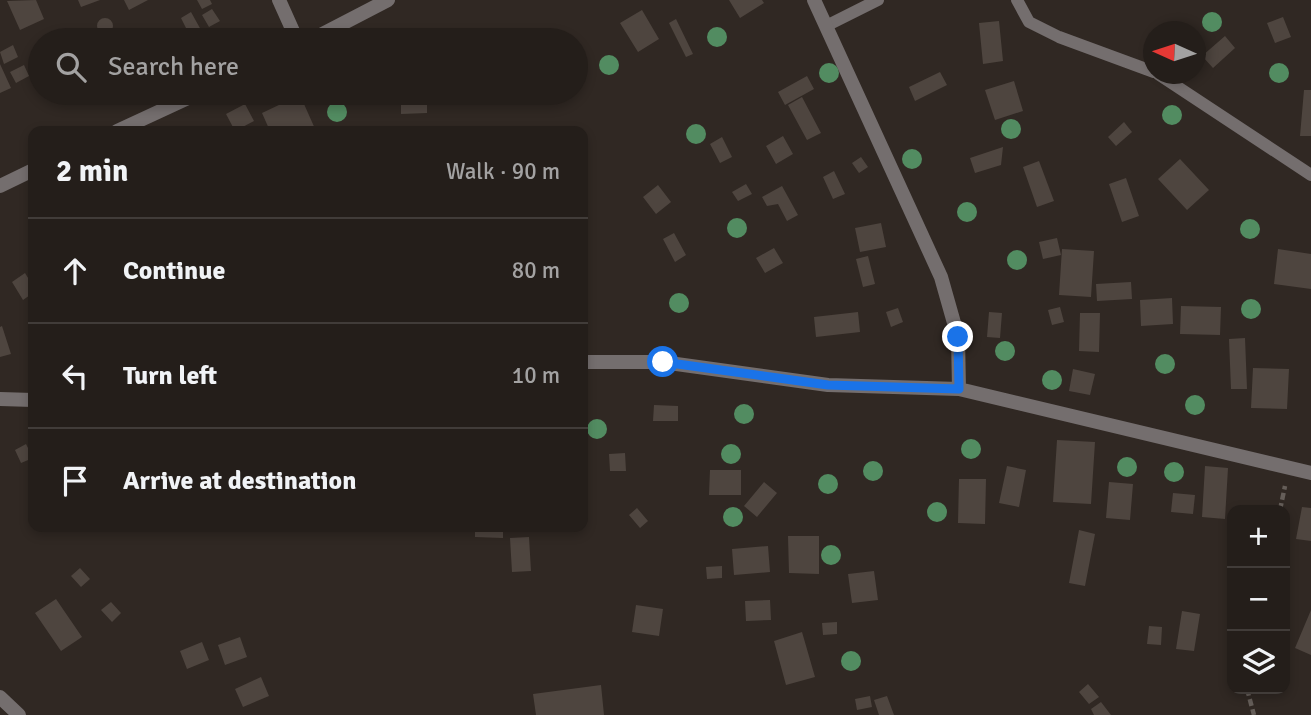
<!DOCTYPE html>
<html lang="en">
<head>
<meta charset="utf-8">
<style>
  :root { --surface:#241e1a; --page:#302b27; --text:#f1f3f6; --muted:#a3a2a2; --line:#413c39 }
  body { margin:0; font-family:Signika,sans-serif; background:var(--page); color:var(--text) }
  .controls { position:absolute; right:21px; bottom:21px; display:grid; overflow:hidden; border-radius:14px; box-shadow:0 4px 10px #0003 }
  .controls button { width:63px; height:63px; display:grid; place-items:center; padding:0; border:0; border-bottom:2px solid var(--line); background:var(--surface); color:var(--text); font:35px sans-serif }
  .compass { position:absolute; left:1143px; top:21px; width:63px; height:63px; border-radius:50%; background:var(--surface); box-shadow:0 4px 10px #0003; rotate:273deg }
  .stop { position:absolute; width:21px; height:21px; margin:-16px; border:5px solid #1a73e8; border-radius:50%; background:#fff }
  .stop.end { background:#1a73e8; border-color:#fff; box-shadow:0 2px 7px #0008 }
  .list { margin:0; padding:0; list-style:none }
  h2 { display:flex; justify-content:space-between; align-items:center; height:91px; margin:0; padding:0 28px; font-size:30px }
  h2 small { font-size:23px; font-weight:400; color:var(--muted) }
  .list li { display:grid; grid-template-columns:46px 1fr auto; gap:21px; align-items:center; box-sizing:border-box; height:105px; padding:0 28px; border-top:2px solid var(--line) }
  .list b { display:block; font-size:26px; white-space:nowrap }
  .list em { font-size:23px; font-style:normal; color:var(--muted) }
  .icon { flex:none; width:38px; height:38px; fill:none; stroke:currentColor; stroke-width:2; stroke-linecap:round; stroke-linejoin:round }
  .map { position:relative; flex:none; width:1311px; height:715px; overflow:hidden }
  .search { position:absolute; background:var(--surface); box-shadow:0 4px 10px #0003; left:28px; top:28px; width:560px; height:77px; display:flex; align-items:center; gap:18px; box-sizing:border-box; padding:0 24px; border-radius:38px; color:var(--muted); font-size:26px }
  .panel { position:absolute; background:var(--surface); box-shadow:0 4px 10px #0003; left:28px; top:126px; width:560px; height:406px; border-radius:14px }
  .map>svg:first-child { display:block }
  .building { fill:#4e453f }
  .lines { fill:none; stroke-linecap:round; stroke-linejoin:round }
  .path { stroke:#655e59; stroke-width:4.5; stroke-dasharray:7 3.5; stroke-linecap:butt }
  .service { stroke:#746e6e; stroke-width:12 }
  .minor { stroke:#746e6e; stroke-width:14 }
  .tree { fill:#528c61 }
  .route { stroke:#1a73e8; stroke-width:9 }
</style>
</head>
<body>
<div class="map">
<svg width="1311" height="715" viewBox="0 0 1311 715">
  <rect width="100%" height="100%" fill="#302823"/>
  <!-- building -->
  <path class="building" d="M36,0L44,19L20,30L7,1Z
    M78,0H100L81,7Z
    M124,0H148L129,10Z
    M197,0H210L212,4L202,9Z
    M729,0H762L764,3L740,18Z
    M212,9L220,21L209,27L202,15Z
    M642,10L659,39L638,52L620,23Z
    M191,12L201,30L190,36L181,18Z
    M1283,17L1291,37L1275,43L1267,23Z
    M97 26a8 8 0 1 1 16 0a8 8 0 1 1-16 0Z
    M676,19L693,54L686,57L669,23Z
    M999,21L1003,61L983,64L979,23Z
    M1225,36L1235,48L1213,68L1202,56Z
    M13,45L18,57L4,64L0,52Z
    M0,64L11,88L0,93Z
    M24,65L29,76L16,83L10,72Z
    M940,72L947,85L915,101L909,87Z
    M807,76L814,89L785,105L778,92Z
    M1014,81L1023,111L995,120L985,90Z
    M1304,90H1311V136H1300Z
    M401,93H427V113L401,114Z
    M300,95L316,131H270L262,113Z
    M802,97L821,133L807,140L788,105Z
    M245,104L254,121L235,131L226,114Z
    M1124,122L1132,132L1116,146L1108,137Z
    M783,136L793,154L776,164L766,146Z
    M722,137L732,157L720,163L710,144Z
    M1003,147L1001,165L975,173L970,158Z
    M861,157L868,167L859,173L852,163Z
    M1180,159L1209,190L1187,210L1158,179Z
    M1039,161L1054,201L1037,207L1023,167Z
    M834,171L845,194L833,199L823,177Z
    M1126,178L1139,216L1122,222L1109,184Z
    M746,184L752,194L738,201L732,192Z
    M658,185L671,202L656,214L643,197Z
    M782,186L798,215L787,221L778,204L767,206L762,197Z
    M881,223L886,247L860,252L855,228Z
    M674,233L686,255L675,262L663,239Z
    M1057,238L1061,255L1043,259L1039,242Z
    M774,248L783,263L765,273L756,258Z
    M1062,249L1094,251L1091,297L1059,295Z
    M1278,249L1311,254V289L1274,284Z
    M868,256L875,284L863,287L856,259Z
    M25,273L33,286V293L23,300L12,282Z
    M1131,282L1132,299L1097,301L1096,284Z
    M1172,298L1173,324L1141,326L1140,300Z
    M1181,306L1221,307L1220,335L1180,334Z
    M1060,307L1064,322L1052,325L1048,310Z
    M898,308L903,322L891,327L886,312Z
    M858,312L860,332L816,337L814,317Z
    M989,312L1002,313L1000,338L987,337Z
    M1080,313H1100L1099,352L1079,351Z
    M2,326L11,354L0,357V327Z
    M1245,338L1247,389H1231L1229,339Z
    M1253,368L1289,369L1287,409L1251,408Z
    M1073,369L1095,374L1090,395L1069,391Z
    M654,405L678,406V421H653Z
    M1057,440L1095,442L1091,504L1053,502Z
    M26,444L33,458L21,463L15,450Z
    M625,453L626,471H610L609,454Z
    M1007,466L1026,470L1019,507L999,503Z
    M1205,466L1228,468L1225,519L1202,517Z
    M710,470H741V495H709Z
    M959,479H986L985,524L958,523Z
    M764,482L777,493L757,517L744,506Z
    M1109,482L1133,484L1130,520L1106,518Z
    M1173,493L1195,495L1193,514L1171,512Z
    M1302,507L1311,508V541L1296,539Z
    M637,508L648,521L640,528L629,515Z
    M475,527H503V538L475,537Z
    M1079,530L1095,534L1085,586L1069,583Z
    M788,536H819V574L789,573Z
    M529,537L531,571L512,572L510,538Z
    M768,546L770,572L734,575L732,549Z
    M722,566V578L707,579L706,567Z
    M80,568L90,579L81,587L71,576Z
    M874,571L878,600L852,603L848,574Z
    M56,599L82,637L61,651L35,613Z
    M770,600L771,620L746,621L745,601Z
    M111,602L121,613L112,622L101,610Z
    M636,605L663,609L659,636L632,632Z
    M1311,610V655L1295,648Z
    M1182,611L1200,614L1194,651L1176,649Z
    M837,622V634L823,635L822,623Z
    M1149,626L1162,627L1161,645L1147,644Z
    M802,632L815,677L786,685L774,641Z
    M240,637L247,657L225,665L218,645Z
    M202,642L209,660L187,669L180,651Z
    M261,677L269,696L243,707L235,689Z
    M1088,684L1099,697L1089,704L1079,692Z
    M601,685L604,715H536L533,694Z
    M870,696L872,707L857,710L855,699Z
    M887,696L894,715H879L874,700Z
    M1101,702L1111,715H1094L1091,709Z"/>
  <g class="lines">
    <!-- path -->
    <path class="path" d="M1280,510L1285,486
      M1247,689L1254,715"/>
    <!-- service -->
    <path class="service" d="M1017,0L1029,22L1059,37L1154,72
      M828,25L878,0
      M1158,74L1311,175"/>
    <!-- minor -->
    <path class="minor" d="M279,0L297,40
      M814,0L941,277L958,337L959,389
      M311,40L388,0
      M117,131L199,93
      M0,186L33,170
      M583,362H662L828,385L959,389L1311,473
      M0,399L33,400
      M0,697L19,715"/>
  </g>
  <!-- trees -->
  <g class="tree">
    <circle cx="1212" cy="22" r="10"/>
    <circle cx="717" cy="37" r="10"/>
    <circle cx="609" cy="65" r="10"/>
    <circle cx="829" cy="73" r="10"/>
    <circle cx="1279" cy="73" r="10"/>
    <circle cx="337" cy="112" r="10"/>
    <circle cx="1172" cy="115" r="10"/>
    <circle cx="1011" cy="129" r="10"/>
    <circle cx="696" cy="134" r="10"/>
    <circle cx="912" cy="159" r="10"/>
    <circle cx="967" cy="212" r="10"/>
    <circle cx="737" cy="228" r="10"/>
    <circle cx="1250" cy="229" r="10"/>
    <circle cx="1017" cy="260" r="10"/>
    <circle cx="679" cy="303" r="10"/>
    <circle cx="1251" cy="309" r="10"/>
    <circle cx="1005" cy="351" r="10"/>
    <circle cx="1165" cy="364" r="10"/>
    <circle cx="1052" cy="380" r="10"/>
    <circle cx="1195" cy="405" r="10"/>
    <circle cx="744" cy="414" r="10"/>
    <circle cx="597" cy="429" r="10"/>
    <circle cx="971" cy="449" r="10"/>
    <circle cx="731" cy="454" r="10"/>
    <circle cx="1127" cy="467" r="10"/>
    <circle cx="873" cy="471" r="10"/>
    <circle cx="1174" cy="472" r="10"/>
    <circle cx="828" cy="484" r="10"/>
    <circle cx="937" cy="512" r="10"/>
    <circle cx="733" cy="517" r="10"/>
    <circle cx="831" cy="555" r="10"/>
    <circle cx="851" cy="661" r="10"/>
  </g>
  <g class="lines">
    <!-- route -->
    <path class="route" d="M663,362L828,385L959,389L958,337"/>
  </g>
</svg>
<div class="controls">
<button>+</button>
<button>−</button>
<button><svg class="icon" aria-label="layers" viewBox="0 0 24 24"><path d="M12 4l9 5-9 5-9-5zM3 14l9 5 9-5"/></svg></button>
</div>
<svg class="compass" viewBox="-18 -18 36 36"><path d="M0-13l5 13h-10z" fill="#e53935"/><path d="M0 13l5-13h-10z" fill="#a3a2a2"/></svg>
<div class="stop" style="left:663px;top:362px"></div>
<div class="stop end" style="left:958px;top:337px"></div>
<div class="search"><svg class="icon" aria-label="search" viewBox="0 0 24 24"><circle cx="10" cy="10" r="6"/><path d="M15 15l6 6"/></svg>Search here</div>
<section class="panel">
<h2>2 min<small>Walk · 90 m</small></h2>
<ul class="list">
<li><svg class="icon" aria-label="ahead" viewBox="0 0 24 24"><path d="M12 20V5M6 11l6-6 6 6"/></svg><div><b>Continue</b></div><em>80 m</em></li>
<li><svg class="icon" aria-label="left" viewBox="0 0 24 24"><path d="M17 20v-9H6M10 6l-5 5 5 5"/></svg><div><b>Turn left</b></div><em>10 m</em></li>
<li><svg class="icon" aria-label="arrive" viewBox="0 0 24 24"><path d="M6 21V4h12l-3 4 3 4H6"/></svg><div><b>Arrive at destination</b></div></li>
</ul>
</section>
</div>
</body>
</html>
